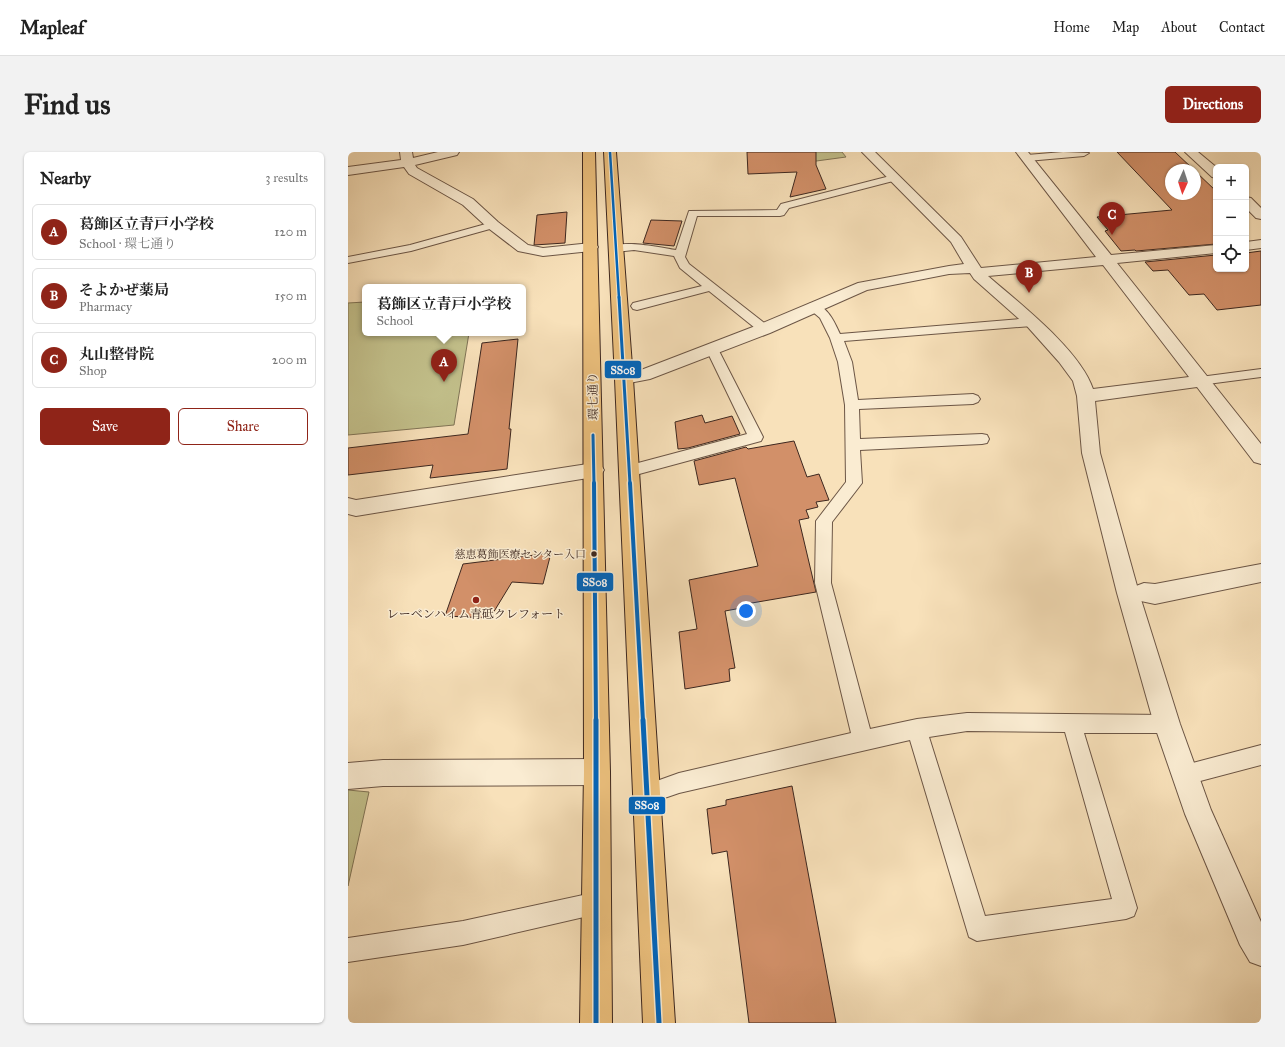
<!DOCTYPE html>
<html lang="en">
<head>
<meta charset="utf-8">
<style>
  :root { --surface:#fff; --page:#f2f2f2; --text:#222; --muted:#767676; --line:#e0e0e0; --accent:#8f2418 }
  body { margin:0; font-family:"IM FELL Great Primer","Noto Serif JP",serif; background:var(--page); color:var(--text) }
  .controls { position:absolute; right:12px; top:12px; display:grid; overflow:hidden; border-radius:6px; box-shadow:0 1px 3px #0004 }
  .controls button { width:36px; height:36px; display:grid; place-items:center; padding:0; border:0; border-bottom:1px solid var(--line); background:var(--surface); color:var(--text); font:20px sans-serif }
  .compass { position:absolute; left:817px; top:12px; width:36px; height:36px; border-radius:50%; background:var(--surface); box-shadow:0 1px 3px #0004; rotate:183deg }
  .you { position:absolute; left:398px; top:459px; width:14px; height:14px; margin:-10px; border:3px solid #fff; border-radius:50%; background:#1a73e8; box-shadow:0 0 0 6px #1a73e833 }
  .badge { display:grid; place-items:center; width:26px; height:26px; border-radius:50%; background:var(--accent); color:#fff; font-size:13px; font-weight:700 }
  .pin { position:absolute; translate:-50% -33px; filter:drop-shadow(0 1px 2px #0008) }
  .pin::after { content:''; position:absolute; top:21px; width:14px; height:12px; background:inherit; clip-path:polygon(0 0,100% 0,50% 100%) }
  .popup { position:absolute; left:14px; top:132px; width:164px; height:52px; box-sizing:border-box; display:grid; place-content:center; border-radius:6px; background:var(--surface); filter:drop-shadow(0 1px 3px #0005); font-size:13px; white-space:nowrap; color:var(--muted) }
  .popup b { font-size:15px; color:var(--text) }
  .popup::after { content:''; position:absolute; left:50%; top:100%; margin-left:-8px; border:8px solid transparent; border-top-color:var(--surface) }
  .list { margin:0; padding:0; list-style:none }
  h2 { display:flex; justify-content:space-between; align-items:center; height:52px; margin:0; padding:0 16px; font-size:17px }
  h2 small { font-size:13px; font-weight:400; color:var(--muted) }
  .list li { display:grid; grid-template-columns:26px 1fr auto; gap:12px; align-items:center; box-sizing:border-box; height:56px; margin:0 8px 8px; padding:0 8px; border:1px solid var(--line); border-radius:6px }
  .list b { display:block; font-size:15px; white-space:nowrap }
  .list p { margin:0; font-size:13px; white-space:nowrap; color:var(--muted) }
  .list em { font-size:13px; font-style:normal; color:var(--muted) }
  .actions { display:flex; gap:8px; padding:12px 16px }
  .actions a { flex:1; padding:9px 0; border:1px solid var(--accent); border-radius:6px; text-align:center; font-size:14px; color:var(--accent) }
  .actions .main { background:var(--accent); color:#fff }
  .icon { flex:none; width:22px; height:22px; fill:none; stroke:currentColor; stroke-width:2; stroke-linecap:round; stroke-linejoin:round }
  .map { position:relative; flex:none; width:913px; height:871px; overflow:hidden; border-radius:6px }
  header { display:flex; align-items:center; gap:24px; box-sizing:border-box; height:56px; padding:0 20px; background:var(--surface); border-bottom:1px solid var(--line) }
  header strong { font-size:19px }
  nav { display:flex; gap:22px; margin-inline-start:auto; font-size:14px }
  .intro { display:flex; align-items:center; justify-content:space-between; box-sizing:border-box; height:96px; padding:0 24px }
  h1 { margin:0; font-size:28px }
  .button { padding:10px 18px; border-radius:6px; background:var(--accent); color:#fff; font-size:14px; font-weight:700 }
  main { display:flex; gap:24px; padding:0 24px }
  aside { flex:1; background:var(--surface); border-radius:6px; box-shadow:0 1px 3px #0004 }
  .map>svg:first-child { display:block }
  .green { fill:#c3c18c; stroke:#807456 }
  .building { fill:#d29069; stroke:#3d271f }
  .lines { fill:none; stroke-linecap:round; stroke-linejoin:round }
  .service-casing { stroke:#6c5646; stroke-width:2 }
  .minor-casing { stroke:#6c5646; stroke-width:2 }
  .tertiary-casing { stroke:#6c5646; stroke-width:2 }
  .primary-casing { stroke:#3d271f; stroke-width:2 }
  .service { fill:#faecd2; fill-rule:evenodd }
  .minor { fill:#faecd2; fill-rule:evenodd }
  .tertiary { fill:#faecd2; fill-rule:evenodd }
  .primary { fill:#ecc07d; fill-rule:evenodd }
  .bus-1-far3-casing { stroke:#faecd2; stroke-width:4.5 }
  .bus-1-far2-casing { stroke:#faecd2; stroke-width:5.5 }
  .bus-1-far1-casing { stroke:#faecd2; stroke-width:7 }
  .bus-1-casing { stroke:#faecd2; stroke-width:8 }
  .bus-1-far3 { stroke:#0065bd; stroke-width:2.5 }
  .bus-1-far2 { stroke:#0065bd; stroke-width:3 }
  .bus-1-far1 { stroke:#0065bd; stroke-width:4 }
  .bus-1 { stroke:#0065bd; stroke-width:5 }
  .bus-dot { fill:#3d271f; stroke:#faecd2; stroke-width:1.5 }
  .poi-dot { fill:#8f2418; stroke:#faecd2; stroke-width:1.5 }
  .labels { text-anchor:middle; stroke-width:3; stroke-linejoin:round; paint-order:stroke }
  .bus-label { font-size:11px; fill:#3d271f; stroke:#faecd2; text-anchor:end }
  .street-label { font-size:12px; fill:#3d271f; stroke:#faecd2 }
  .poi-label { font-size:12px; fill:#3d271f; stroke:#faecd2 }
  .line-badge { stroke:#faecd2; stroke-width:1.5 }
  .badge-label { font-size:11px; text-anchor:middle; font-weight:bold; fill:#fff }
</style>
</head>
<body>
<header>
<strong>Mapleaf</strong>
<nav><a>Home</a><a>Map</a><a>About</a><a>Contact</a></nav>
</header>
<div class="intro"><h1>Find us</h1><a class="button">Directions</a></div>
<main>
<aside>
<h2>Nearby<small>3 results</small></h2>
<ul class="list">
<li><span class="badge">A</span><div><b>葛飾区立青戸小学校</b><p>School · 環七通り</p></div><em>120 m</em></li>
<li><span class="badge">B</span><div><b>そよかぜ薬局</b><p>Pharmacy</p></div><em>150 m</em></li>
<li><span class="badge">C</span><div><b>丸山整骨院</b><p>Shop</p></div><em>200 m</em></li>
</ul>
<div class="actions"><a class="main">Save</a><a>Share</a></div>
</aside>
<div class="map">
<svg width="913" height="871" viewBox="0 0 913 871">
  <rect width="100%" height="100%" fill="#f8e1ba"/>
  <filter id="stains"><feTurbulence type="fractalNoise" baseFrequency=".005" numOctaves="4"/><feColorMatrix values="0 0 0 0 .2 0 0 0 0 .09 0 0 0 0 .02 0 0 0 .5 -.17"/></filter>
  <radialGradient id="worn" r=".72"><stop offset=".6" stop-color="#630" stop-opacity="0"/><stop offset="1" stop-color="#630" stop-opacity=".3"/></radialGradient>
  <!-- green -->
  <path class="green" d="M445,0H494L498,5L461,10Z
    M17,150V181H121L106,273L0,283V151Z
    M0,638L21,640L0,734Z"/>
  <!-- building -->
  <path class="building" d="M399,0H468V13L478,37L442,45L449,20L400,22Z
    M769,0H827L846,18H823V42H847V19L868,39V92L788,99L787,98L773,99L757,79L760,78L749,65L824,58Z
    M219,60L217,91L186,93L189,63Z
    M303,68L334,69L326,94L295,91Z
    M913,99V153L869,158L856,142L841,143L820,118L805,119L797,110L868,103V117H898V101Z
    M170,187L161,277H163L159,317L82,326L85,313L0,323V296L120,282L134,191Z
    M354,263L357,271L384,264L392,282L340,296L330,297L327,270Z
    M446,289L459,325L471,322L481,348L468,350L470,355L458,358L461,366L451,368L468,440L398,452L399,455L377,459L387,516L381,517L382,529L337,537L331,480L349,477L341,428L410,414L387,326L351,333L346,309L398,295L400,297Z
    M203,401L195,432L164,430L142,466L97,464L115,412Z
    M444,634L488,871H401L379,699L364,702L359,657L378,653V648Z"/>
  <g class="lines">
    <!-- service casing -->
    <g class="service-casing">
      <path id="service" d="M715,0L741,1L736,4L679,9L674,6L679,3Z
        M546,23L551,26L549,28L441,56L436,63L432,64H349L337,105L341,112L420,174L422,177L420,180H412L361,139L289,158L285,157L283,154L285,151L354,134L332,116L326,104L286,98L267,100L261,97C271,86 314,96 328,98L341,59L429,58L433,52Z
        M145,70L149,71L150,73L149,75L63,99L0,111V105L62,93Z
        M465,151C480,155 486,169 492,182L684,166L688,167L690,170L688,173L684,174L496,189L504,210L510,248L625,242L630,244L632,247L630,250L625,252L511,257L512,287L634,282L639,283L641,287L639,291L634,292L512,298L514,331L484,370L483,431L522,577L569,567L619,561L819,563L826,565L829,572L826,579L819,581H736L789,756L786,764L778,767L629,789L621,785L562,588L331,641L299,652L292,649L289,642L292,635L331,621L503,581L467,431L468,369L498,330L497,253L490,210L482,186L472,166L459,155L461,152ZM619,579L717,580L764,747L637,764L581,585Z
        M364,193L369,194L370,197L415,285L413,289L280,325L275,323L273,319L275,315L399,282L358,197L359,194Z
        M913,217V225L852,233L847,232L845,229L847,226L852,225Z
        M913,593V613L837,633L830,630L827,623L830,616L837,613Z
        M249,740L257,743L260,751L257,759L249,762L115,793L0,810V786L115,769Z"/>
    </g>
    <!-- minor casing -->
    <g class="minor-casing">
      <path id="minor" d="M52,0H64L65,6L90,0H111L109,3L67,13L69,16L125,47L150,70L180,93L195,96L243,91L248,92L250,95L248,98L243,99L195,104L170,99L140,76L115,53L61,22L56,15L0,23V15L53,8Z
        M514,0H527L613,85L633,116L748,105L668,0H680L763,103L868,93V101L769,111L913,292V312L906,310L849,235L747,249L752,301L791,441L832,572L863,658L913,770V814L902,810L892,793L837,662L806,572L769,441L734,301L729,244L725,229L711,210L678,173L626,127L622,121L601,122L519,138L422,181L302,227L276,232L270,230L267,226L270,222L293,218L410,173L510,131L601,114L616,112L603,90ZM755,113L841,225L745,237C732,198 671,151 640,124Z
        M837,0H850L868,15V26L864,25Z
        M898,45L903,46L913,56V67L908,66L898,56Z
        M913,88V96L898,98V90Z
        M246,311L253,313L256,318L253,323L246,325L8,364L0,362V346L8,348Z
        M249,607L258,611L262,620L258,629L249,633L35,634L0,637V611L35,608Z"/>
    </g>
    <!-- tertiary casing -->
    <g class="tertiary-casing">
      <path id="tertiary" d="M913,412V430L807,452L788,448L785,441L788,434L796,431L807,432Z"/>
    </g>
    <!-- primary casing -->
    <g class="primary-casing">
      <path id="primary" d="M235,0H247L262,620L264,871H232L236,620Z
        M256,0H268L285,227L327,871H295L267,227Z"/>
    </g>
    <!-- service -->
    <use href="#service" class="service"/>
    <!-- minor -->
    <use href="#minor" class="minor"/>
    <!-- tertiary -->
    <use href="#tertiary" class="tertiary"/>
    <!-- primary -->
    <use href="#primary" class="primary"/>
    <!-- bus-1-far3 casing -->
    <g class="bus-1-far3-casing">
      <path id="bus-1-far3" d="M262,0L271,146"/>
    </g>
    <!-- bus-1-far2 casing -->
    <g class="bus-1-far2-casing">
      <path id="bus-1-far2" d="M271,145L282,332
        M245,283L246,332"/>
    </g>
    <!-- bus-1-far1 casing -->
    <g class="bus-1-far1-casing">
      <path id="bus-1-far1" d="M246,331L248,569
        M282,331L295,569"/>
    </g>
    <!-- bus-1 casing -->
    <g class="bus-1-casing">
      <path id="bus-1" d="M295,568L311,871
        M248,871V568"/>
    </g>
    <!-- bus-1-far3 -->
    <use href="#bus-1-far3" class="bus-1-far3"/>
    <!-- bus-1-far2 -->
    <use href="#bus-1-far2" class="bus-1-far2"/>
    <!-- bus-1-far1 -->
    <use href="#bus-1-far1" class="bus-1-far1"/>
    <!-- bus-1 -->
    <use href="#bus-1" class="bus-1"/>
  </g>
  <!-- markers -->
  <circle class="bus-dot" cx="246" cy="402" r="3.5"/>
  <circle class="poi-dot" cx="128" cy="448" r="4"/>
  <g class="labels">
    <!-- bus labels -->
    <g class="bus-label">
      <text x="238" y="406">慈恵葛飾医療センター入口</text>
    </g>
    <!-- street labels -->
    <g class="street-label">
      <text transform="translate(245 244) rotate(-91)" y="4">環七通り</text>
    </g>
    <!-- poi labels -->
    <g class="poi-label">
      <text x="128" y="466">レーベンハイム青砥クレフォート</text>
    </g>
  </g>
  <g class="line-badge">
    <rect x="256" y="208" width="38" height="19" rx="4" fill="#0065bd"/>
    <rect x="228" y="420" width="38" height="20" rx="4" fill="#0065bd"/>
    <rect x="280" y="644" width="38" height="19" rx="4" fill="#0065bd"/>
  </g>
  <g class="badge-label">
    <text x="275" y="222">SS08</text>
    <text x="247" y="434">SS08</text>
    <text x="299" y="657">SS08</text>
  </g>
  <rect width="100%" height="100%" filter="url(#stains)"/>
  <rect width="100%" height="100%" fill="url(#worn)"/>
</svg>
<div class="controls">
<button>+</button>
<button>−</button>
<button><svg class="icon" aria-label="locate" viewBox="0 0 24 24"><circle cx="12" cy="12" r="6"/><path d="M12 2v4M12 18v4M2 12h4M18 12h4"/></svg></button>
</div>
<svg class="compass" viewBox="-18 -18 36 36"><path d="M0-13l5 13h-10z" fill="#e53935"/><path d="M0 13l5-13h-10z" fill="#767676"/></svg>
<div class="you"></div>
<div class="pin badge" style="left:96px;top:230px">A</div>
<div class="popup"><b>葛飾区立青戸小学校</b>School</div>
<div class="pin badge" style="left:681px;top:141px">B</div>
<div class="pin badge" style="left:764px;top:83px">C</div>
</div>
</main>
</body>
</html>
